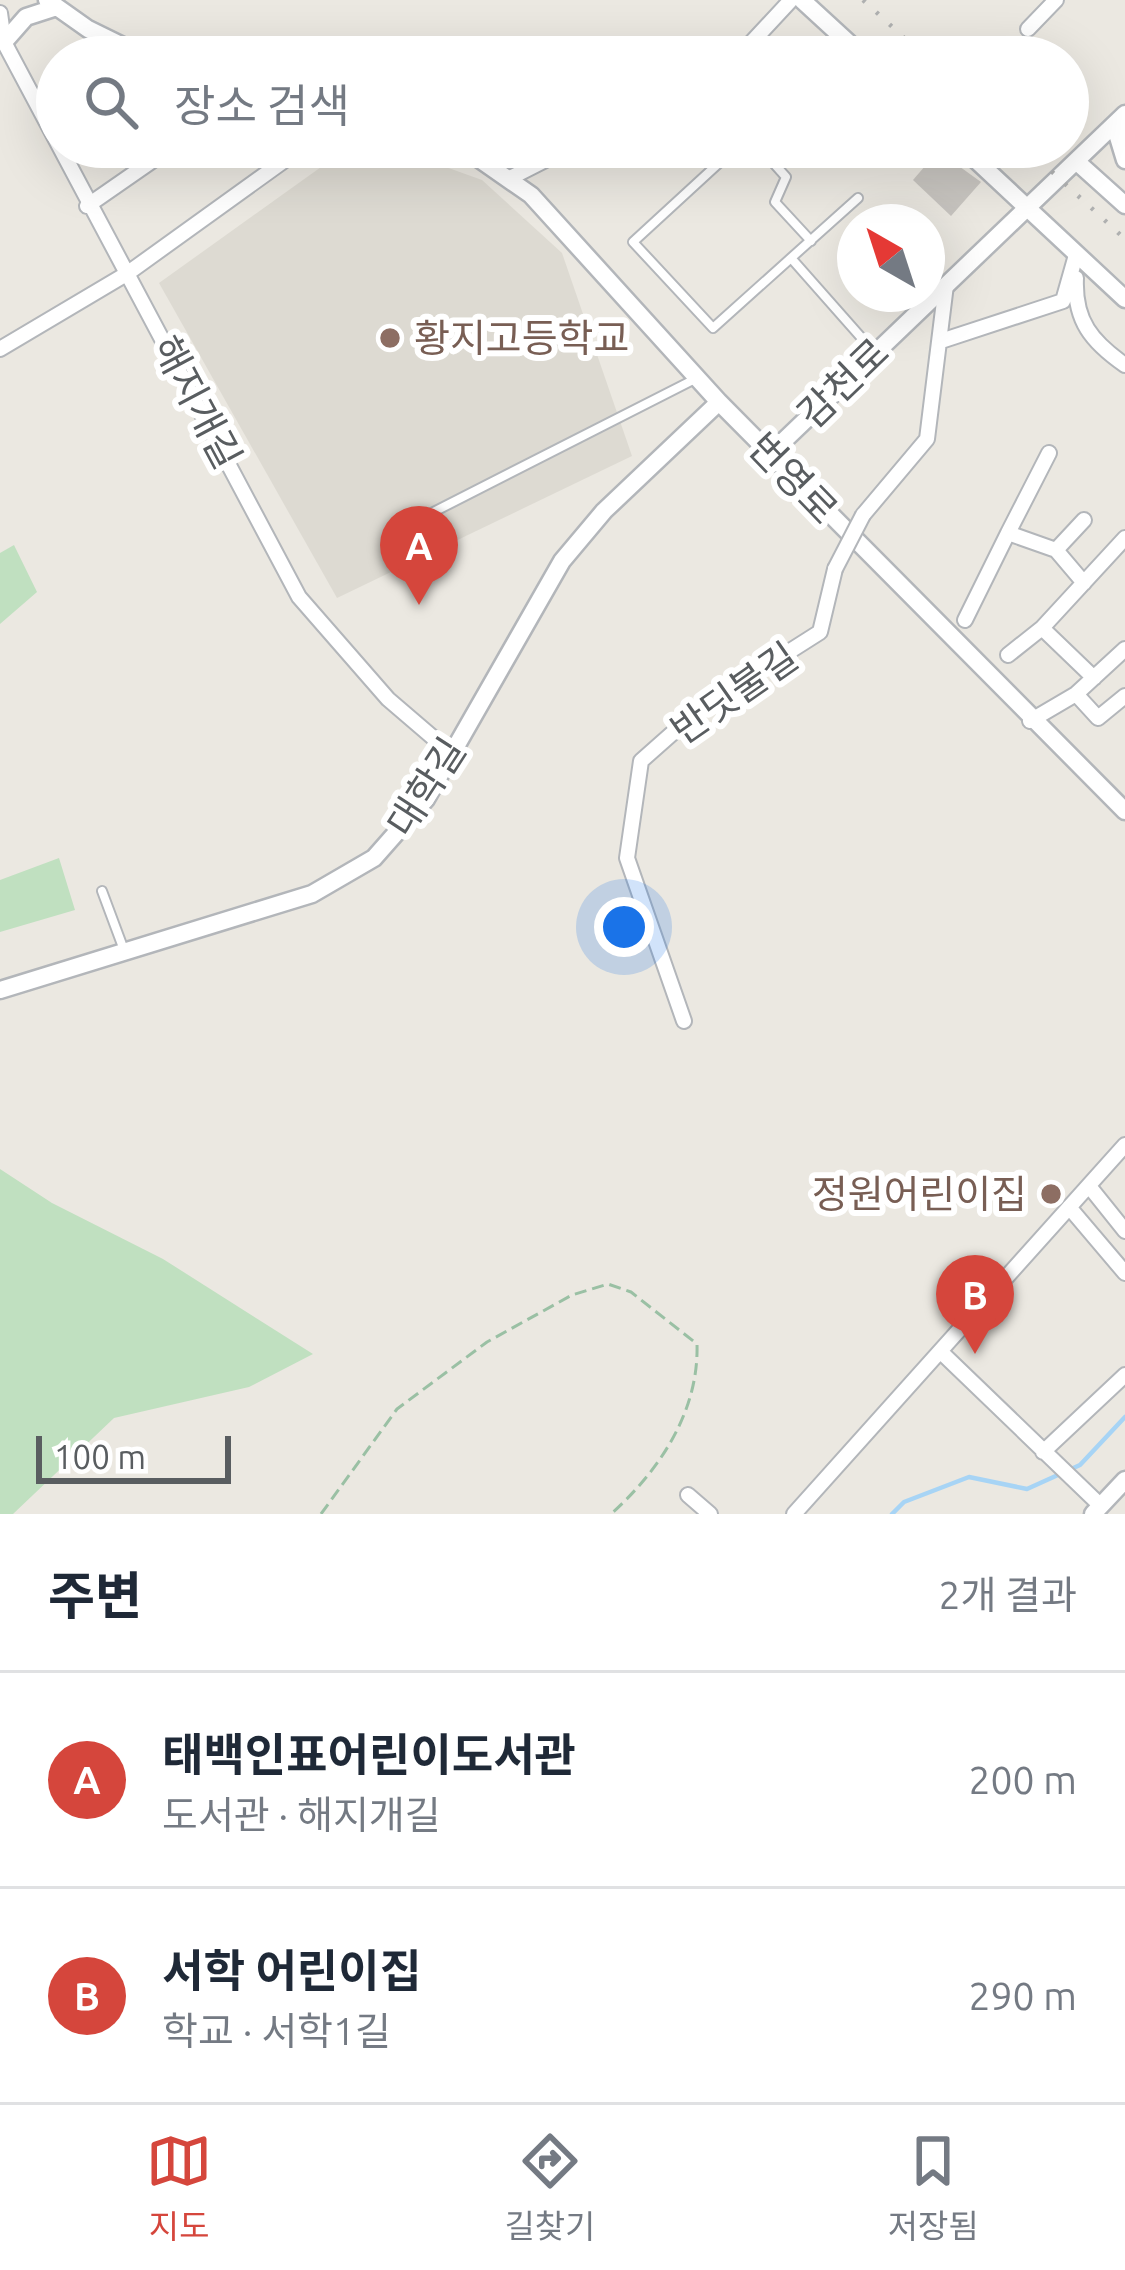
<!DOCTYPE html>
<html lang="ko">
<head>
<meta charset="utf-8">
<style>
  :root { --surface:#fff; --page:#f6f6f7; --text:#1f2937; --muted:#747a83; --line:#e0e1e3; --accent:#d5463c }
  body { margin:0; font-family:Ubuntu,"Noto Sans KR",sans-serif; background:var(--page); color:var(--text) }
  .compass { position:absolute; left:837px; top:204px; width:108px; height:108px; border-radius:50%; background:var(--surface); box-shadow:0 12px 48px #0002; rotate:321deg }
  .scale { position:absolute; left:36px; bottom:30px; width:195px; box-sizing:border-box; padding-left:12px; border:6px solid #595d60; border-top:0; font-size:33px; line-height:42px; white-space:nowrap; color:#595d60; -webkit-text-stroke:9px #fff; paint-order:stroke }
  .you { position:absolute; left:624px; top:927px; width:42px; height:42px; margin:-30px; border:9px solid #fff; border-radius:50%; background:#1a73e8; box-shadow:0 0 0 18px #1a73e833 }
  .badge { display:grid; place-items:center; width:78px; height:78px; border-radius:50%; background:var(--accent); color:#fff; font-size:39px; font-weight:700 }
  .pin { position:absolute; translate:-50% -99px; filter:drop-shadow(0 3px 6px #0008) }
  .pin::after { content:''; position:absolute; top:63px; width:42px; height:36px; background:inherit; clip-path:polygon(0 0,100% 0,50% 100%) }
  .list { margin:0; padding:0; list-style:none }
  h2 { display:flex; justify-content:space-between; align-items:center; height:156px; margin:0; padding:0 48px; font-size:51px }
  h2 small { font-size:39px; font-weight:400; color:var(--muted) }
  .list li { display:grid; grid-template-columns:78px 1fr auto; gap:36px; align-items:center; box-sizing:border-box; height:216px; padding:0 48px; border-top:3px solid var(--line) }
  .list b { display:block; font-size:45px; white-space:nowrap }
  .list p { margin:0; font-size:39px; white-space:nowrap; color:var(--muted) }
  .list em { font-size:39px; font-style:normal; color:var(--muted) }
  .icon { flex:none; width:66px; height:66px; fill:none; stroke:currentColor; stroke-width:2; stroke-linecap:round; stroke-linejoin:round }
  .map { position:relative; flex:none; width:1125px; height:1514px; overflow:hidden }
  .search { position:absolute; background:var(--surface); box-shadow:0 12px 48px #0002; left:36px; right:36px; top:36px; height:132px; display:flex; align-items:center; gap:30px; box-sizing:border-box; padding:0 42px; border-radius:66px; color:var(--muted); font-size:45px }
  .sheet { height:588px; background:var(--surface) }
  nav { display:flex; justify-content:space-around; align-items:center; box-sizing:border-box; height:168px; border-top:3px solid var(--line); background:var(--surface); font-size:33px; color:var(--muted) }
  nav a { display:grid; justify-items:center; gap:6px }
  nav .on { color:var(--accent) }
  .map>svg:first-child { display:block }
  .education { fill:#dddad2 }
  .green { fill:#c0e0c0 }
  .lines { fill:none; stroke-linecap:round; stroke-linejoin:round }
  .stream { stroke:#a7d4f5; stroke-width:4.5 }
  .building { fill:#c8c5c0 }
  .service-casing { stroke:#b3b6ba; stroke-width:12 }
  .minor-casing { stroke:#b3b6ba; stroke-width:18 }
  .tertiary-casing { stroke:#b3b6ba; stroke-width:21 }
  .path { stroke:#9ac0a4; stroke-width:3; stroke-dasharray:12 6; stroke-linecap:butt }
  .service { stroke:#fff; stroke-width:8 }
  .minor { stroke:#fff; stroke-width:14 }
  .tertiary { stroke:#fff; stroke-width:16 }
  .rail { stroke:#afb0b0; stroke-width:4.5; stroke-dasharray:3 15; stroke-linecap:butt }
  .minor-bridge-casing { stroke:#b3b6ba; stroke-width:18; stroke-linecap:butt }
  .minor-bridge { stroke:#fff; stroke-width:14 }
  .education-dot { fill:#8d6e63; stroke:#fff; stroke-width:4.5 }
  .labels { text-anchor:middle; stroke-width:12; stroke-linejoin:round; paint-order:stroke }
  .education-label { font-size:39px; fill:#785e54; stroke:#fff; text-anchor:start }
  .street-label { font-size:39px; fill:#595d60; stroke:#fff }
</style>
</head>
<body>
<div class="map">
<svg width="1125" height="1514" viewBox="0 0 1125 1514">
  <rect width="100%" height="100%" fill="#ebe8e1"/>
  <!-- education -->
  <path class="education" d="M349,147H390L482,180L562,253L632,456L337,598L159,283Z"/>
  <!-- green -->
  <path class="green" d="M14,545L37,592L0,624V553Z
    M59,858L75,910L0,932V880Z
    M0,1169L52,1203L163,1259L313,1354L249,1387L114,1418L13,1514H0Z"/>
  <g class="lines">
    <!-- stream -->
    <path class="stream" d="M892,1514L904,1502L969,1477L1027,1489L1080,1465L1125,1417"/>
  </g>
  <!-- building -->
  <path class="building" d="M938,151L981,182L951,216L913,180Z"/>
  <g class="lines">
    <!-- service casing -->
    <g class="service-casing">
      <path id="service" d="M721,147L719,163L633,242L713,328L791,258L874,352
        M759,147L786,177L775,202L811,241
        M791,258L858,198
        M402,528L695,379
        M102,891L124,950"/>
    </g>
    <!-- minor casing -->
    <g class="minor-casing">
      <path id="minor" d="M0,13L4,42L299,597L388,699L451,753
        M1028,29L1056,0
        M738,57L791,0
        M512,177L571,147
        M87,206L172,147
        M1076,278C1074,321 1092,342 1125,365
        M941,341L1063,301L1076,255
        M0,349L128,273L303,147
        M863,515L927,439L946,285
        M1084,520L1056,550L1084,583
        M1008,533L1049,453
        M965,620L1008,533L1056,550
        M1008,655L1042,628
        M1094,678L1042,628L1125,538
        M1076,694L1098,718L1125,696
        M1030,721L1076,694L1125,649
        M684,1021L627,858L641,761L702,707L820,632L835,569
        M1089,1186L1125,1231
        M1069,1207L1125,1273
        M941,1352L1101,1506
        M1043,1452L1125,1375
        M688,1495L710,1514
        M794,1514L1125,1145"/>
    </g>
    <!-- tertiary casing -->
    <g class="tertiary-casing">
      <path id="tertiary" d="M47,0L88,29L145,57
        M802,0L864,57
        M0,34L4,42L26,17L57,7
        M1123,118L1118,137L1125,160
        M462,147L531,195L719,402L1125,811
        M962,147L1125,299
        M1076,161L1125,205
        M770,454L1125,114
        M0,990L312,894L374,858L426,799L562,561L604,511L719,402
        M1093,1514L1125,1480"/>
    </g>
    <!-- path -->
    <path class="path" d="M321,1514L397,1409L487,1342L572,1295L608,1284L631,1292L697,1344C699,1411 660,1470 611,1514"/>
    <!-- service -->
    <use href="#service" class="service"/>
    <!-- minor -->
    <use href="#minor" class="minor"/>
    <!-- tertiary -->
    <use href="#tertiary" class="tertiary"/>
    <!-- rail -->
    <path class="rail" d="M863,0L925,57
      M1025,147L1125,239"/>
    <!-- minor-bridge casing -->
    <g class="minor-bridge-casing">
      <path id="minor-bridge" d="M835,569L863,515"/>
    </g>
    <!-- minor-bridge -->
    <use href="#minor-bridge" class="minor-bridge"/>
  </g>
  <!-- markers -->
  <g class="education-dot">
    <circle cx="390" cy="338" r="12"/>
    <circle cx="1051" cy="1194" r="12"/>
  </g>
  <g class="labels">
    <!-- education labels -->
    <g class="education-label">
      <text x="414" y="352">황지고등학교</text>
      <text x="1027" y="1208" text-anchor="end">정원어린이집</text>
    </g>
    <!-- street labels -->
    <g class="street-label">
      <text transform="translate(843 383) rotate(-44)" y="14">감천로</text>
      <text transform="translate(197 402) rotate(62)" y="14">해지개길</text>
      <text transform="translate(793 478) rotate(46)" y="14">번영로</text>
      <text transform="translate(734 693) rotate(-35)" y="14">반딧불길</text>
      <text transform="translate(426 787) rotate(-57)" y="14">대학길</text>
    </g>
  </g>
</svg>
<svg class="compass" viewBox="-18 -18 36 36"><path d="M0-13l5 13h-10z" fill="#e53935"/><path d="M0 13l5-13h-10z" fill="#747a83"/></svg>
<div class="scale">100 m</div>
<div class="you"></div>
<div class="pin badge" style="left:419px;top:605px">A</div>
<div class="pin badge" style="left:975px;top:1354px">B</div>
<div class="search"><svg class="icon" aria-label="search" viewBox="0 0 24 24"><circle cx="10" cy="10" r="6"/><path d="M15 15l6 6"/></svg>장소 검색</div>
</div>
<section class="sheet">
<h2>주변<small>2개 결과</small></h2>
<ul class="list">
<li><span class="badge">A</span><div><b>태백인표어린이도서관</b><p>도서관 · 해지개길</p></div><em>200 m</em></li>
<li><span class="badge">B</span><div><b>서학 어린이집</b><p>학교 · 서학1길</p></div><em>290 m</em></li>
</ul>
</section>
<nav>
<a class="on"><svg class="icon" aria-label="map" viewBox="0 0 24 24"><path d="M3 6l6-2 6 2 6-2v14l-6 2-6-2-6 2zM9 4v14M15 6v14"/></svg>지도</a>
<a><svg class="icon" aria-label="directions" viewBox="0 0 24 24"><path d="M12 3l9 9-9 9-9-9zM9 14v-3h6M13 9l2 2-2 2"/></svg>길찾기</a>
<a><svg class="icon" aria-label="saved" viewBox="0 0 24 24"><path d="M7 4h10v16l-5-4-5 4z"/></svg>저장됨</a>
</nav>
</body>
</html>
